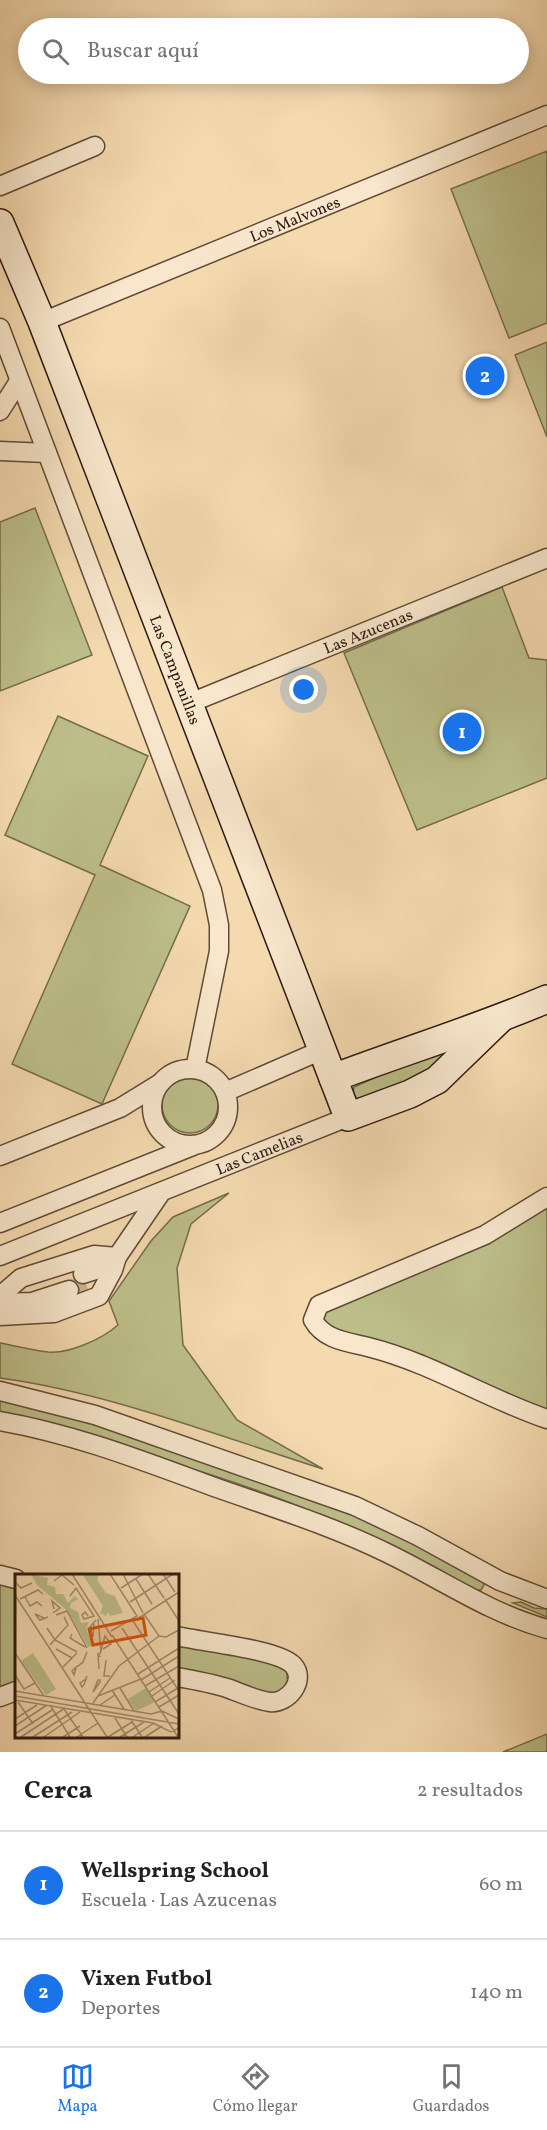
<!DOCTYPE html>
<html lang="es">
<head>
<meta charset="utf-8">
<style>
  :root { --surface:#fff; --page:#f2f2f2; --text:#202124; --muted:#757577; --line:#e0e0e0; --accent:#1a73e8 }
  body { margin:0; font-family:Vollkorn,serif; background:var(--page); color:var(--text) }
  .you { position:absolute; left:304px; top:690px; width:21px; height:21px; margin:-15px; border:4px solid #fff; border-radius:50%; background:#1a73e8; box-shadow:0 0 0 9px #1a73e833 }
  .badge { display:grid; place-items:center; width:39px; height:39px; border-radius:50%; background:var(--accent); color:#fff; font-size:20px; font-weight:700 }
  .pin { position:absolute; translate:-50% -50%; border:3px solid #fff; box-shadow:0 2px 6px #0006 }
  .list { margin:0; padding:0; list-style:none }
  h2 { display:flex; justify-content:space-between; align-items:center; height:78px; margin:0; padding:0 24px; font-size:26px }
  h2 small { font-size:20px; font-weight:400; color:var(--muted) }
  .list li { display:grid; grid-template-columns:39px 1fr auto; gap:18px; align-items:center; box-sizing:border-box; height:108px; padding:0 24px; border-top:2px solid var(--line) }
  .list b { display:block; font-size:22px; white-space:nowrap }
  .list p { margin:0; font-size:20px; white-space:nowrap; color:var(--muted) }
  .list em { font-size:20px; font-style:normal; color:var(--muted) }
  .icon { flex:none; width:33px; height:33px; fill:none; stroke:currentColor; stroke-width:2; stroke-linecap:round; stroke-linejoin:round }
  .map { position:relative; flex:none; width:547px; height:1752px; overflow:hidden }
  .search { position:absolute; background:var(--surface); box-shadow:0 3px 15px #0003; left:18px; right:18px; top:18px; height:66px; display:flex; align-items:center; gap:15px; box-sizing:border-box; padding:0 21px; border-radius:33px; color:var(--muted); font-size:22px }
  .sheet { height:294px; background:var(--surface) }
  nav { display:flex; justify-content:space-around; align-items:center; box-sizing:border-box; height:84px; border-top:2px solid var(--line); background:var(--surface); font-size:16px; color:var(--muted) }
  nav a { display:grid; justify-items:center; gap:3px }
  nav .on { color:var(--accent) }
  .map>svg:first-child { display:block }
  .green { fill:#bdbf8a; stroke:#766c4c; stroke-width:1.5 }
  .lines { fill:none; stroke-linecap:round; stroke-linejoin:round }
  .street-tunnel { stroke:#cdb490; stroke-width:18; stroke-dasharray:18 9; stroke-linecap:butt }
  .street-casing { stroke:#604a37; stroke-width:21 }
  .secondary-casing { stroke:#2e1a0f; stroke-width:30 }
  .street { stroke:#f8e7cc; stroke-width:18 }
  .secondary { stroke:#f8e7cc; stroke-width:27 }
  .labels { text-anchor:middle; stroke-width:6; stroke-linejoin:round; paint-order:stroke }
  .street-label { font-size:16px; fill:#2e1a0f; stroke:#f8e7cc }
  .inset-road { fill:none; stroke:#a58d70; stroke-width:1.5 }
  .view { fill:#d5530c; fill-opacity:0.15; stroke:#d5530c; stroke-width:3 }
  .inset-edge { fill:none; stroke:#2e1a0f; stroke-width:3 }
</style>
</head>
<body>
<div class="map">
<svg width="547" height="1752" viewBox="0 0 547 1752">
  <rect width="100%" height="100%" fill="#f5dab0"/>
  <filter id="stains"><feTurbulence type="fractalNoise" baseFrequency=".00333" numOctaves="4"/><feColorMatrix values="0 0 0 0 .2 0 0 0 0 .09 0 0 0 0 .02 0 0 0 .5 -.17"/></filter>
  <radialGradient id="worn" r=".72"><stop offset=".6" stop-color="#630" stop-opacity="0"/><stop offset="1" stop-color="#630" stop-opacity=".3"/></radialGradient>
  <!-- green -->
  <path class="green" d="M547,151V323L509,338L451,189Z
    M547,342V437L515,355Z
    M35,508L92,655L0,691V522Z
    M502,587L529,658L547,660V778L417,830L344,653Z
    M58,716L148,756L100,865L190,906L102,1104L12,1064L95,875L5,835Z
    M462,1039L430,1071L360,1100L353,1095L354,1087Z
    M162 1105a28 28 0 1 1 56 0a28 28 0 1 1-56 0Z
    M229,1193L191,1224L177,1268L183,1345L237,1420L323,1469C218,1436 110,1393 0,1378V1343C16,1346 32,1350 48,1352C69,1354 102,1339 118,1325L109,1301L151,1241L173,1217Z
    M547,1197V1419L325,1334L315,1312Z
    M0,1399C165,1442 332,1494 481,1578L484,1585L481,1590H473C416,1560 360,1531 301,1507C203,1468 101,1442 0,1414Z
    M0,1582L16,1586V1682L0,1689Z
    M521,1602L534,1608L547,1609V1617L513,1603Z
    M177,1642L286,1666L288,1686L274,1694L255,1692L177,1668Z
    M547,1734V1752H503Z"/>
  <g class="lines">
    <!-- street-tunnel -->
    <path class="street-tunnel" d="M69,1290L87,1283"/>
    <!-- street casing -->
    <g class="street-casing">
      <g id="street">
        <path d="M0,186L95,146"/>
        <path id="s1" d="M42,322L547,115"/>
        <path d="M0,328L212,890L219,925V951L195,1069"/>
        <path d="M0,411L19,381"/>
        <path d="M0,451L47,453"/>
        <path id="s2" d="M190,703L547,558"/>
        <circle cx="190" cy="1107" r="38"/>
        <path d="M225,1092L322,1050"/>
        <path d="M0,1156L120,1108L159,1084"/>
        <path d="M547,1197L485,1235L319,1305L313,1320C324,1340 348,1342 368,1347C432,1363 485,1398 547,1419"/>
        <path d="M0,1223L193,1146"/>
        <path id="s3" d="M0,1256L348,1117"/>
        <path d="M83,1274L102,1268L117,1257L160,1194"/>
        <path d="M0,1296L21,1278L94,1255L117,1257L113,1270L99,1296L54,1313L0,1316"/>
        <path d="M0,1303L32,1302L69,1290"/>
        <path d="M0,1391L95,1415L355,1506L418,1536L500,1581L547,1599"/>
        <path d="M0,1421C75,1434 146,1462 217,1488C274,1508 332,1526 387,1553C441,1579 489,1613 547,1629"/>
        <path d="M0,1575L16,1579"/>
        <path d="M177,1636C201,1642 278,1649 293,1665C307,1680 288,1704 270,1702C255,1700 241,1693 227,1688C211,1683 194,1680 177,1677"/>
        <path d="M0,1697L16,1691"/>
      </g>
    </g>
    <!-- secondary casing -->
    <g class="secondary-casing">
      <g id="secondary">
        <path id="s4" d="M0,223L42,322L348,1117L410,1094L437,1080L500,1019"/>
        <path d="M333,1078C404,1051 477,1029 547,999"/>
      </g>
    </g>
    <!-- street -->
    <use href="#street" class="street"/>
    <!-- secondary -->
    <use href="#secondary" class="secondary"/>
  </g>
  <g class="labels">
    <!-- street labels -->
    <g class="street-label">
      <text dy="6" stroke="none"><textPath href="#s1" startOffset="273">Los Malvones</textPath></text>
      <text dy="6" stroke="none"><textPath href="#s2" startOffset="192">Las Azucenas</textPath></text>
      <text dy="6" stroke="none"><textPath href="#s4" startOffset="480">Las Campanillas</textPath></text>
      <text dy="6" stroke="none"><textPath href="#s3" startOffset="279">Las Camelias</textPath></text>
    </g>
  </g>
  <!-- overview -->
  <g transform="translate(15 1574)">
    <rect width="164" height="164" fill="#f5dab0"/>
    <path d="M16,0L33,4L32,11L40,13L41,20H48L53,29L60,22L63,25L56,29L55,34L63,38L66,49L74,48L71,54L78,72L73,73L53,37L22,11ZM84,0L82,6L91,19L100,22L108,39L95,42L93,38L91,42L85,39L88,32L68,1ZM18,79L41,115L31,121L6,87ZM131,114L140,128L121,137L113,125Z" fill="#bdbf8a"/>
    <path class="inset-road" d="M57,0L97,63M95,0L122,42L96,57M108,0L128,39M133,0L149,24M148,0L160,18M121,5L137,30M39,7L47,1L59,11M0,8L6,14L17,9M106,14L128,0M0,21L92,163M55,22L61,14L79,42L69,45L67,41L70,38L73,42M10,23L15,32L22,28L27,32M5,25L23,16L28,20M150,25L164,47M115,28L158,0M38,39L45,34L37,27L39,35M129,40L144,62L151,63L164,56M41,41L52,37L72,74M29,44L20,40L25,46L33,43M83,45L86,78M122,45L164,18M118,47L164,117M79,50L78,63L75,53L81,46M32,54L40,66L62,78M107,54L164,140M57,60L55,64L70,73M97,61L163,163M35,71L53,51L49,43M41,75L57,84M0,79L29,122M85,80L90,62L96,70L88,75M91,86L89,102H95M48,93L62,79M61,94L59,101L57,97L61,93L63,92L68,88L72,78M84,95L83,79L85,83M123,100L164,74M0,101L9,115L20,109M71,105L65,109L67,113L68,112L70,108L72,102M85,106V108L78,118L83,106ZM126,106L164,82M130,112L164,92M105,114L119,137M97,116L109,135M0,117L136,140L147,137L164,145M134,118L155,104M0,122L164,150M83,122L126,105M137,122L160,106M0,126L138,149L156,158L164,154M3,128L18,150M140,128L163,114M78,129L104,92L144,62M35,131L55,163M85,131L100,121M144,133L164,121M49,135L68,163M100,144L112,163M0,145L22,131M116,146L127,163M0,152L32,131M0,160L37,136M6,163L50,134M18,163L57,138M29,163L65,138M48,163L65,152M62,163L83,149M93,163L117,148M105,163L129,148M118,163L139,149M130,163L147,152"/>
    <path class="view" d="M128,44L131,61L78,71L74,55Z"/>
    <rect width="164" height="164" class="inset-edge"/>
  </g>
  <rect width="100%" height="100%" filter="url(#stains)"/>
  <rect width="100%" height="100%" fill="url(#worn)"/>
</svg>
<div class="you"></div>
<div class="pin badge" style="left:462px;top:732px">1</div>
<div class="pin badge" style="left:485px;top:376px">2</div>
<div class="search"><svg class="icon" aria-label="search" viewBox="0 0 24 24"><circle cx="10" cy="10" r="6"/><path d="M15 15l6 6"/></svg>Buscar aquí</div>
</div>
<section class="sheet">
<h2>Cerca<small>2 resultados</small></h2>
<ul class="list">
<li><span class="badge">1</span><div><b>Wellspring School</b><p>Escuela · Las Azucenas</p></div><em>60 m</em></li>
<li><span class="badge">2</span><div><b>Vixen Futbol</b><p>Deportes</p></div><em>140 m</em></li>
</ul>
</section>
<nav>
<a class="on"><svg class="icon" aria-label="map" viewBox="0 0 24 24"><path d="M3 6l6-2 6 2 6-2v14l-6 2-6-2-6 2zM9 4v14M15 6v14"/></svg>Mapa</a>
<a><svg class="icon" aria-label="directions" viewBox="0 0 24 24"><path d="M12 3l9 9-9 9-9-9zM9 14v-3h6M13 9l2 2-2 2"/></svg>Cómo llegar</a>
<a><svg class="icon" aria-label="saved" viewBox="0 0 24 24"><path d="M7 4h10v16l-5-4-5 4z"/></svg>Guardados</a>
</nav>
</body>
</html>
